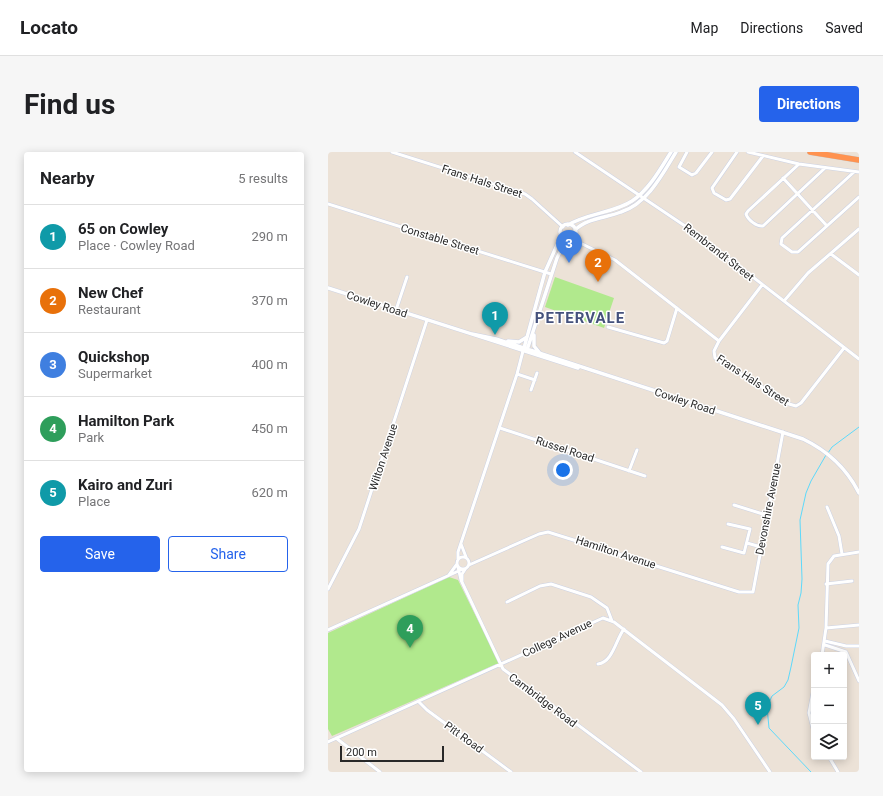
<!DOCTYPE html>
<html lang="en">
<head>
<meta charset="utf-8">
<style>
  :root { --surface:#fff; --page:#f6f6f6; --text:#202124; --muted:#757577; --line:#e0e0e0; --accent:#2563eb }
  body { margin:0; font-family:Roboto,sans-serif; background:var(--page); color:var(--text) }
  .controls { position:absolute; right:12px; bottom:12px; display:grid; overflow:hidden; border-radius:4px; box-shadow:0 2px 10px #0003 }
  .controls button { width:36px; height:36px; display:grid; place-items:center; padding:0; border:0; border-bottom:1px solid var(--line); background:var(--surface); color:var(--text); font:20px sans-serif }
  .scale { position:absolute; left:12px; bottom:10px; width:104px; box-sizing:border-box; padding-left:4px; border:2px solid #282828; border-top:0; font-size:11px; line-height:14px; white-space:nowrap; color:#282828; -webkit-text-stroke:3px #fff; paint-order:stroke }
  .you { position:absolute; left:235px; top:318px; width:14px; height:14px; margin:-10px; border:3px solid #fff; border-radius:50%; background:#1a73e8; box-shadow:0 0 0 6px #1a73e833 }
  .badge { display:grid; place-items:center; width:26px; height:26px; border-radius:50%; background:var(--accent); color:#fff; font-size:13px; font-weight:700 }
  .pin { position:absolute; translate:-50% -33px; filter:drop-shadow(0 1px 2px #0008) }
  .pin::after { content:''; position:absolute; top:21px; width:14px; height:12px; background:inherit; clip-path:polygon(0 0,100% 0,50% 100%) }
  .list { margin:0; padding:0; list-style:none }
  h2 { display:flex; justify-content:space-between; align-items:center; height:52px; margin:0; padding:0 16px; font-size:17px }
  h2 small { font-size:13px; font-weight:400; color:var(--muted) }
  .list li { display:grid; grid-template-columns:26px 1fr auto; gap:12px; align-items:center; box-sizing:border-box; height:64px; padding:0 16px; border-top:1px solid var(--line) }
  .list b { display:block; font-size:15px; white-space:nowrap }
  .list p { margin:0; font-size:13px; white-space:nowrap; color:var(--muted) }
  .list em { font-size:13px; font-style:normal; color:var(--muted) }
  .actions { display:flex; gap:8px; padding:12px 16px }
  .actions a { flex:1; padding:9px 0; border:1px solid var(--accent); border-radius:4px; text-align:center; font-size:14px; color:var(--accent) }
  .actions .main { background:var(--accent); color:#fff }
  .icon { flex:none; width:22px; height:22px; fill:none; stroke:currentColor; stroke-width:2; stroke-linecap:round; stroke-linejoin:round }
  .map { position:relative; flex:none; width:531px; height:620px; overflow:hidden; border-radius:4px }
  header { display:flex; align-items:center; gap:24px; box-sizing:border-box; height:56px; padding:0 20px; background:var(--surface); border-bottom:1px solid var(--line) }
  header strong { font-size:19px }
  nav { display:flex; gap:22px; margin-inline-start:auto; font-size:14px }
  .intro { display:flex; align-items:center; justify-content:space-between; box-sizing:border-box; height:96px; padding:0 24px }
  h1 { margin:0; font-size:28px }
  .button { padding:10px 18px; border-radius:4px; background:var(--accent); color:#fff; font-size:14px; font-weight:700 }
  main { display:flex; gap:24px; padding:0 24px }
  aside { flex:1; background:var(--surface); border-radius:4px; box-shadow:0 2px 10px #0003 }
  .map>svg:first-child { display:block }
  .green { fill:#b1e98d }
  .lines { fill:none; stroke-linecap:round; stroke-linejoin:round }
  .stream { stroke:#5dd9fb; stroke-width:1 }
  .minor-casing { stroke:#ccd2e3; stroke-width:4 }
  .tertiary-casing { stroke:#ccd2e3; stroke-width:4.5 }
  .motorway-casing { stroke:#c7c7c7; stroke-width:6 }
  .minor { stroke:#fff; stroke-width:3 }
  .tertiary { stroke:#fff; stroke-width:3.5 }
  .motorway { stroke:#ff924f; stroke-width:5.5 }
  .labels { text-anchor:middle; stroke-width:3; stroke-linejoin:round; paint-order:stroke }
  .street-label { font-size:11px; fill:#282828; stroke:#fff }
  .district-label { font-size:15px; font-weight:bold; letter-spacing:1px; fill:#44517c; stroke:#fff }
</style>
</head>
<body>
<header>
<strong>Locato</strong>
<nav><a>Map</a><a>Directions</a><a>Saved</a></nav>
</header>
<div class="intro"><h1>Find us</h1><a class="button">Directions</a></div>
<main>
<aside>
<h2>Nearby<small>5 results</small></h2>
<ul class="list">
<li><span class="badge" style="background:#0f9aa8">1</span><div><b>65 on Cowley</b><p>Place · Cowley Road</p></div><em>290 m</em></li>
<li><span class="badge" style="background:#e8710a">2</span><div><b>New Chef</b><p>Restaurant</p></div><em>370 m</em></li>
<li><span class="badge" style="background:#3f7fe0">3</span><div><b>Quickshop</b><p>Supermarket</p></div><em>400 m</em></li>
<li><span class="badge" style="background:#2e9e5b">4</span><div><b>Hamilton Park</b><p>Park</p></div><em>450 m</em></li>
<li><span class="badge" style="background:#0f9aa8">5</span><div><b>Kairo and Zuri</b><p>Place</p></div><em>620 m</em></li>
</ul>
<div class="actions"><a class="main">Save</a><a>Share</a></div>
</aside>
<div class="map">
<svg width="531" height="620" viewBox="0 0 531 620">
  <rect width="100%" height="100%" fill="#ece2d7"/>
  <!-- green -->
  <path class="green" d="M227,125L286,146L276,176L217,155Z
    M121,425L130,428L171,511L4,584L0,577V481Z"/>
  <g class="lines">
    <!-- stream -->
    <path class="stream" d="M500,301L504,295L531,275
      M483,620L441,576L439,555L444,544L456,535L460,528L463,515L471,476L470,453L473,441L474,427L472,368L478,341L483,329L498,303"/>
    <!-- minor casing -->
    <g class="minor-casing">
      <path id="minor" d="M64,0L197,42L204,47L235,75
        M247,0L369,82L531,207
        M359,0L351,15L364,23L368,21L384,0
        M409,0L384,36L386,41L398,48L402,47L435,4
        M420,0L471,12L531,20
        M471,12L420,59L418,62C420,68 429,75 435,74L497,16
        M526,20L454,86L453,92L464,100H470L531,45
        M455,26L499,74
        M0,52L223,122
        M247,84L251,89
        M244,87L287,108L391,189
        M503,102L531,123
        M434,133L391,189L386,199L387,206L461,252L468,254L473,251L516,196
        M456,149L480,121L531,77
        M68,158L79,125
        M280,175L336,191L339,189L349,156
        M189,222L207,228
        M203,238L209,221
        M172,276L317,324
        M301,319L309,298
        M406,353L438,363
        M499,355L511,384L514,402
        M419,391L433,395
        M133,392L138,405
        M394,395L416,401L422,377L400,372
        M129 411a6 6 0 1 1 12 0a6 6 0 1 1-12 0Z
        M130,407V400L189,222L195,199
        M141,413L211,382L220,380L411,440H425L455,280
        M130,415L133,428L175,517L313,620
        M121,423L129,412
        M134,430V422L138,416
        M498,432L524,429
        M0,437L31,377L99,168
        M179,450L212,434L223,432L263,445L279,456L284,469
        M498,476L531,473
        M0,478L135,417
        M497,489L518,494H531
        M497,493L518,500L531,529
        M494,503L498,476L500,412L506,404L531,400
        M270,512C285,510 288,487 296,477
        M486,535L481,561L486,581
        M90,549L99,558L183,620
        M8,586L52,620
        M0,590L275,466L286,470L394,553L406,567L442,620
        M501,605L510,620"/>
    </g>
    <!-- tertiary casing -->
    <g class="tertiary-casing">
      <path id="tertiary" d="M232 80a8 8 0 1 1 16 0a8 8 0 1 1-16 0Z
        M240,73C260,61 286,61 304,49C321,38 333,16 343,0
        M247,78C259,66 278,66 293,60C320,51 334,23 348,0
        M0,136L250,216
        M144,182L168,187L475,287C500,299 519,317 531,341
        M206,183V194L211,200
        M180,189L191,190L199,185
        M196,196L217,120L233,84
        M199,198L229,106L238,88"/>
    </g>
    <!-- motorway casing -->
    <g class="motorway-casing">
      <path id="motorway" d="M482,0L531,8"/>
    </g>
    <!-- minor -->
    <use href="#minor" class="minor"/>
    <!-- tertiary -->
    <use href="#tertiary" class="tertiary"/>
    <!-- motorway -->
    <use href="#motorway" class="motorway"/>
  </g>
  <g class="labels">
    <!-- street labels -->
    <g class="street-label">
      <text transform="translate(154 29) rotate(18)" y="4">Frans Hals Street</text>
      <text transform="translate(112 87) rotate(17)" y="4">Constable Street</text>
      <text transform="translate(391 100) rotate(38)" y="4">Rembrandt Street</text>
      <text transform="translate(49 152) rotate(18)" y="4">Cowley Road</text>
      <text transform="translate(425 228) rotate(33)" y="4">Frans Hals Street</text>
      <text transform="translate(357 249) rotate(18)" y="4">Cowley Road</text>
      <text transform="translate(237 297) rotate(18)" y="4">Russel Road</text>
      <text transform="translate(55 305) rotate(-72)" y="4">Wilton Avenue</text>
      <text transform="translate(440 357) rotate(-79)" y="4">Devonshire Avenue</text>
      <text transform="translate(288 400) rotate(18)" y="4">Hamilton Avenue</text>
      <text transform="translate(229 486) rotate(-25)" y="4">College Avenue</text>
      <text transform="translate(215 548) rotate(37)" y="4">Cambridge Road</text>
      <text transform="translate(136 585) rotate(36)" y="4">Pitt Road</text>
    </g>
    <!-- district labels -->
    <g class="district-label">
      <text x="252" y="171">PETERVALE</text>
    </g>
  </g>
</svg>
<div class="controls">
<button>+</button>
<button>−</button>
<button><svg class="icon" aria-label="layers" viewBox="0 0 24 24"><path d="M12 4l9 5-9 5-9-5zM3 14l9 5 9-5"/></svg></button>
</div>
<div class="scale">200 m</div>
<div class="you"></div>
<div class="pin badge" style="left:167px;top:183px;background:#0f9aa8">1</div>
<div class="pin badge" style="left:270px;top:130px;background:#e8710a">2</div>
<div class="pin badge" style="left:241px;top:111px;background:#3f7fe0">3</div>
<div class="pin badge" style="left:82px;top:496px;background:#2e9e5b">4</div>
<div class="pin badge" style="left:430px;top:573px;background:#0f9aa8">5</div>
</div>
</main>
</body>
</html>
